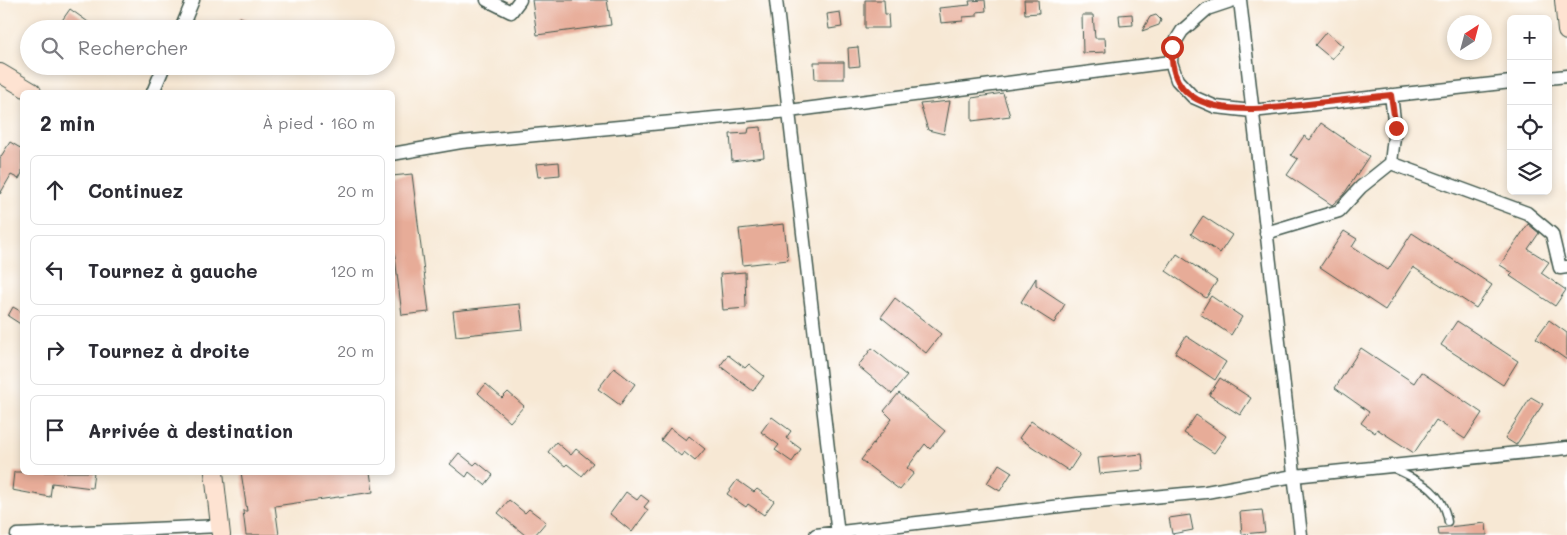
<!DOCTYPE html>
<html lang="fr">
<head>
<meta charset="utf-8">
<style>
  :root { --surface:#fff; --page:#f2f2f3; --text:#2b2b33; --muted:#7c7c81; --line:#e1e1e2 }
  body { margin:0; font-family:Mali,sans-serif; background:var(--page); color:var(--text) }
  .controls { position:absolute; right:15px; top:15px; display:grid; overflow:hidden; border-radius:8px; box-shadow:0 2px 8px #0003 }
  .controls button { width:45px; height:45px; display:grid; place-items:center; padding:0; border:0; border-bottom:1px solid var(--line); background:var(--surface); color:var(--text); font:25px sans-serif }
  .compass { position:absolute; left:1447px; top:15px; width:45px; height:45px; border-radius:50%; background:var(--surface); box-shadow:0 2px 8px #0003; rotate:36deg }
  .stop { position:absolute; width:15px; height:15px; margin:-11px; border:4px solid #c8321e; border-radius:50%; background:#fff }
  .stop.end { background:#c8321e; border-color:#fff; box-shadow:0 1px 5px #0008 }
  .list { margin:0; padding:0; list-style:none }
  h2 { display:flex; justify-content:space-between; align-items:center; height:65px; margin:0; padding:0 20px; font-size:21px }
  h2 small { font-size:16px; font-weight:400; color:var(--muted) }
  .list li { display:grid; grid-template-columns:32px 1fr auto; gap:15px; align-items:center; box-sizing:border-box; height:70px; margin:0 10px 10px; padding:0 10px; border:1px solid var(--line); border-radius:8px }
  .list b { display:block; font-size:19px; white-space:nowrap }
  .list em { font-size:16px; font-style:normal; color:var(--muted) }
  .icon { flex:none; width:28px; height:28px; fill:none; stroke:currentColor; stroke-width:2; stroke-linecap:round; stroke-linejoin:round }
  .map { position:relative; flex:none; width:1567px; height:535px; overflow:hidden }
  .search { position:absolute; background:var(--surface); box-shadow:0 2px 8px #0003; left:20px; top:20px; width:375px; height:55px; display:flex; align-items:center; gap:12px; box-sizing:border-box; padding:0 18px; border-radius:28px; color:var(--muted); font-size:19px }
  .panel { position:absolute; background:var(--surface); box-shadow:0 2px 8px #0003; left:20px; top:90px; width:375px; height:385px; border-radius:8px }
  .map>svg:first-child { display:block }
  .building { fill:#e7ac98 }
  .lines { fill:none; stroke-linecap:round; stroke-linejoin:round }
  .lane-casing { stroke:#3f574c; stroke-width:9 }
  .street-casing { stroke:#3f574c; stroke-width:15 }
  .secondary-casing { stroke:#3f574c; stroke-width:20 }
  .lane { stroke:#fff; stroke-width:6 }
  .street { stroke:#fff; stroke-width:12 }
  .secondary { stroke:#fee3d2; stroke-width:18 }
  .route { stroke:#c8321e; stroke-width:6 }
</style>
</head>
<body>
<div class="map">
<svg width="1567" height="535" viewBox="0 0 1567 535">
  <rect width="100%" height="100%" fill="#fff"/>
  <filter id="ink" filterUnits="userSpaceOnUse"><feTurbulence type="fractalNoise" baseFrequency=".02" numOctaves="2"/><feDisplacementMap in="SourceGraphic" scale="10" xChannelSelector="R" yChannelSelector="G"/><feConvolveMatrix kernelMatrix="1 2 1 2 8 2 1 2 1" color-interpolation-filters="sRGB"/></filter>
  <filter id="wash" filterUnits="userSpaceOnUse"><feTurbulence type="fractalNoise" baseFrequency=".0096" numOctaves="4" result="noise"/><feDisplacementMap in="SourceGraphic" scale="20" xChannelSelector="R" yChannelSelector="G"/><feGaussianBlur stdDeviation="1.12" result="paint"/><feColorMatrix in="noise" values="0 0 0 0 0 0 0 0 0 0 0 0 0 0 0 0 0 1.4 0 .05"/><feComposite in="paint" operator="in"/></filter>
  <g filter="url(#wash)">
    <rect width="100%" height="100%" fill="#f7e8d4"/>
    <g id="blocks">
      <!-- building -->
      <path class="building" d="M532,0H607L611,25L537,35Z
        M865,0H884L885,14H888L889,28H865Z
        M985,0L986,11L977,12V16L963,17V21L941,23L939,8L970,5L969,1Z
        M1024,0H1038L1039,13L1025,14Z
        M70,9L98,29H56Z
        M840,12L842,27L829,29L827,14Z
        M1132,14L1133,25L1120,26L1119,15Z
        M1082,15H1093L1095,38H1105L1106,52L1083,53Z
        M1156,15L1161,20L1159,25L1142,31L1150,17Z
        M240,17L250,21L247,29H235Z
        M1326,32L1343,46L1332,59L1315,45Z
        M858,47L860,66L849,67L848,48Z
        M814,62H844V79H815Z
        M1003,93L1010,116L972,121V98Z
        M950,101L944,134L928,130L920,104Z
        M1321,123L1369,156L1344,194L1332,205L1287,175L1298,159L1291,155L1304,136L1310,140Z
        M761,127L764,157L732,161L730,134L748,133L749,128Z
        M10,142L22,149V173L19,179L11,175L0,194V158Z
        M559,162L560,175L538,177L536,164Z
        M412,174L429,312L402,315L392,232V176Z
        M1203,216L1232,235L1220,253L1191,234Z
        M784,224L788,260L743,265L739,229Z
        M1528,224L1539,233L1528,249L1549,262L1541,273L1566,290L1555,306L1510,276L1513,273L1500,265Z
        M1344,231L1357,239L1352,247L1388,270L1412,233L1492,285L1476,308L1413,267L1385,310L1320,267Z
        M1177,254L1217,281L1206,298L1166,271Z
        M745,272L746,308L723,310L720,274Z
        M1036,278V285L1065,304L1054,323L1021,302Z
        M1211,296L1242,317L1231,335L1200,314Z
        M895,298L941,334L926,353L881,317Z
        M520,304L523,329L456,336L453,311Z
        M13,307L22,312V325L8,316Z
        M1549,320L1567,333V360L1536,338Z
        M1457,321L1518,361L1503,385L1441,345Z
        M1186,336L1226,362L1215,380L1175,353Z
        M872,348L907,376L892,394L858,366Z
        M1361,348L1414,383L1421,372L1482,413L1465,439L1436,420L1414,453L1377,429L1375,433L1361,423L1369,412L1335,388Z
        M728,355L745,368L749,364L764,376L753,391L720,366Z
        M614,368L635,384L620,405L598,389Z
        M1220,378L1251,398L1240,415L1209,395Z
        M486,384L502,398L508,392L524,406L510,422L478,393Z
        M899,393L945,431L930,449L925,444L907,468L914,473L900,490L861,460L892,419L884,411Z
        M1531,397L1543,404L1516,445L1505,438Z
        M1196,415L1226,436L1214,453L1184,433Z
        M772,417L791,431L786,438L801,449L792,462L775,450L779,445L761,432Z
        M1031,421L1080,454L1069,471L1019,438Z
        M670,428L686,440L689,436L705,449L695,461L684,452L681,456L661,440Z
        M556,442L571,455L576,449L593,463L582,476L567,464L565,466L548,452Z
        M459,453L474,465L477,462L493,475L485,485L469,472L466,477L450,464Z
        M1142,454L1144,470L1100,474L1098,458Z
        M999,464L1012,472L1000,491L987,483Z
        M14,472H94L92,488L52,483L50,497L12,490Z
        M241,472H370L373,492L275,506L279,535H246L243,511H247Z
        M737,480L754,492L757,489L774,501L764,515L748,504L746,507L727,494Z
        M626,492L637,500L641,495L649,501L644,507L648,510L632,532L610,514Z
        M509,500L525,513L529,509L546,522L535,535H525L498,513Z
        M1262,510L1265,532L1242,534L1240,512Z
        M1190,515L1193,530L1172,534L1169,518Z
        M1486,523L1487,535H1439L1438,528Z"/>
    </g>
  </g>
  <g filter="url(#ink)">
    <use href="#blocks" fill-opacity="0" stroke="#3f574c" stroke-width="1"/>
    <g class="lines">
      <!-- lane casing -->
      <g class="lane-casing">
        <path id="lane" d="M1392,468C1419,481 1443,489 1448,522"/>
      </g>
      <!-- street casing -->
      <g class="street-casing">
        <path id="street" d="M487,0L511,12L520,0
          M776,0L838,535
          M1234,0L1207,9L1182,31L1172,47L1171,62L1177,80L1193,97L1216,107L1252,111L1511,82
          M1240,0L1301,535
          M181,29L193,0
          M1548,78L1567,76
          M153,92L164,66
          M1391,95L1395,128L1391,163L1527,213L1552,234L1560,268L1567,267
          M392,154L461,142L789,111L1171,62
          M1266,233L1339,211L1361,187L1391,163
          M17,535L220,526
          M816,535L1077,504L1206,492L1294,476L1567,448"/>
      </g>
      <!-- secondary casing -->
      <g class="secondary-casing">
        <path id="secondary" d="M1564,0L1567,31
          M0,73L32,92
          M214,472L221,535"/>
      </g>
      <!-- lane -->
      <use href="#lane" class="lane"/>
      <!-- street -->
      <use href="#street" class="street"/>
      <!-- secondary -->
      <use href="#secondary" class="secondary"/>
    </g>
  </g>
  <g class="lines" filter="url(#ink)">
    <!-- route -->
    <path class="route" d="M1172,47C1166,124 1258,110 1308,104C1335,101 1363,98 1391,95L1396,128"/>
  </g>
</svg>
<div class="controls">
<button>+</button>
<button>−</button>
<button><svg class="icon" aria-label="locate" viewBox="0 0 24 24"><circle cx="12" cy="12" r="6"/><path d="M12 2v4M12 18v4M2 12h4M18 12h4"/></svg></button>
<button><svg class="icon" aria-label="layers" viewBox="0 0 24 24"><path d="M12 4l9 5-9 5-9-5zM3 14l9 5 9-5"/></svg></button>
</div>
<svg class="compass" viewBox="-18 -18 36 36"><path d="M0-13l5 13h-10z" fill="#e53935"/><path d="M0 13l5-13h-10z" fill="#7c7c81"/></svg>
<div class="stop" style="left:1172px;top:47px"></div>
<div class="stop end" style="left:1396px;top:128px"></div>
<div class="search"><svg class="icon" aria-label="search" viewBox="0 0 24 24"><circle cx="10" cy="10" r="6"/><path d="M15 15l6 6"/></svg>Rechercher</div>
<section class="panel">
<h2>2 min<small>À pied · 160 m</small></h2>
<ul class="list">
<li><svg class="icon" aria-label="ahead" viewBox="0 0 24 24"><path d="M12 20V5M6 11l6-6 6 6"/></svg><div><b>Continuez</b></div><em>20 m</em></li>
<li><svg class="icon" aria-label="left" viewBox="0 0 24 24"><path d="M17 20v-9H6M10 6l-5 5 5 5"/></svg><div><b>Tournez à gauche</b></div><em>120 m</em></li>
<li><svg class="icon" aria-label="right" viewBox="0 0 24 24"><path d="M7 20v-9h11M14 6l5 5-5 5"/></svg><div><b>Tournez à droite</b></div><em>20 m</em></li>
<li><svg class="icon" aria-label="arrive" viewBox="0 0 24 24"><path d="M6 21V4h12l-3 4 3 4H6"/></svg><div><b>Arrivée à destination</b></div></li>
</ul>
</section>
</div>
</body>
</html>
